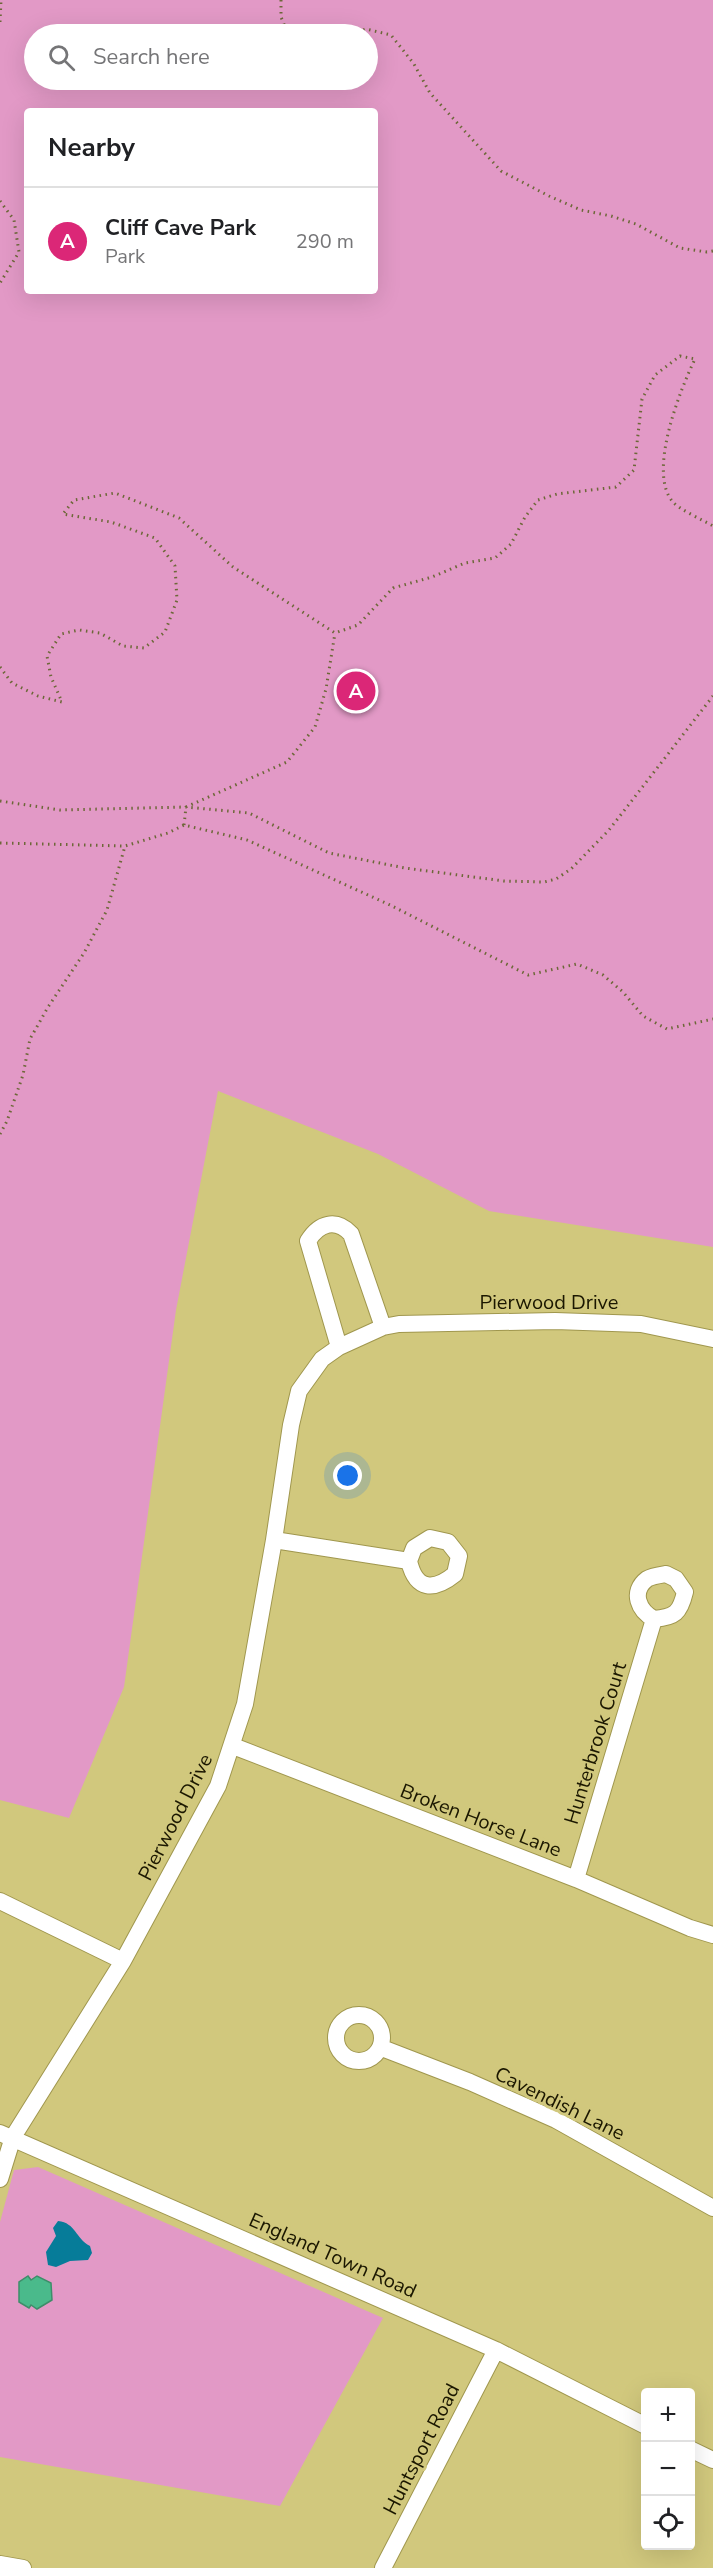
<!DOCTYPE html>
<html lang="en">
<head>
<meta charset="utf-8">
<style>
  :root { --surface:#fff; --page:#f6f6f6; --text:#202124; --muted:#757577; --line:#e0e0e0; --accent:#db2777 }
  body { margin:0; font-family:"Nunito Sans",sans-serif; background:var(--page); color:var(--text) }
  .controls { position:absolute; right:18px; bottom:18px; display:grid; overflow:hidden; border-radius:6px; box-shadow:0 6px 24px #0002 }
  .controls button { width:54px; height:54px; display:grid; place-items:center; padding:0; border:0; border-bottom:2px solid var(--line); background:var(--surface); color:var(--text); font:30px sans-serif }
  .you { position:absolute; left:348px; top:1476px; width:21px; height:21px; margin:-15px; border:4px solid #fff; border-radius:50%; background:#1a73e8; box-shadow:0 0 0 9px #1a73e833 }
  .badge { display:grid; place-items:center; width:39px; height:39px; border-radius:50%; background:var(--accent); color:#fff; font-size:20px; font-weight:700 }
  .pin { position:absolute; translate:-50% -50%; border:3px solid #fff; box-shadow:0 2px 6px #0006 }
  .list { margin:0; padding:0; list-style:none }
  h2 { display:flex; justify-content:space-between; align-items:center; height:78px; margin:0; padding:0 24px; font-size:26px }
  h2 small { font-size:20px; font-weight:400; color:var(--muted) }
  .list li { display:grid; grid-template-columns:39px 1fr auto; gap:18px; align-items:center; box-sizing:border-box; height:108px; padding:0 24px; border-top:2px solid var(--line) }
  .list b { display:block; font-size:22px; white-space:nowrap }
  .list p { margin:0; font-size:20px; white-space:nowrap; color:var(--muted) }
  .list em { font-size:20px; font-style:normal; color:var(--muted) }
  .icon { flex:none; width:33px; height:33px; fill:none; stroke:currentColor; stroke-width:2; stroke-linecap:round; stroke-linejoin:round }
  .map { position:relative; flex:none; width:713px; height:2568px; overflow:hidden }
  .search { position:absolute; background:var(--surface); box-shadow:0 6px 24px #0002; left:24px; top:24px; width:354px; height:66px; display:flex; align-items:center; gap:15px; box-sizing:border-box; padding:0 21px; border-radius:33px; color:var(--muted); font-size:22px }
  .panel { position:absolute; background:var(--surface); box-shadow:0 6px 24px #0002; left:24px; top:108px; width:354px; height:186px; border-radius:6px }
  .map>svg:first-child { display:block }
  .green { fill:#e299c6; fill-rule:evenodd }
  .water { fill:#067c99 }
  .building { fill:#4aba8b; stroke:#3e8d6a; stroke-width:1.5 }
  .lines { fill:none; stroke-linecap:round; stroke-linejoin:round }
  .minor-casing { stroke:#a0974e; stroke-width:18 }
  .path { stroke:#6d6738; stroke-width:3; stroke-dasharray:1.5 4.5; stroke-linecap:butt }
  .minor { stroke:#fff; stroke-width:16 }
  .labels { text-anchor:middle; stroke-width:6; stroke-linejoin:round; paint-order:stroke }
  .street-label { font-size:20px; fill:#1b1700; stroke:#d1c87d }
</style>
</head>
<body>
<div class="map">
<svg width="713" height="2568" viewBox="0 0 713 2568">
  <rect width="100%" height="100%" fill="#d1c87d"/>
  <!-- green -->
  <path class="green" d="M0,0H713V1247L489,1211L378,1154L218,1091L176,1310L124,1687L69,1818L0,1800ZM34,34H368V80H34ZM27,111H375V291H27Z
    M38,2167L383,2318L280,2506L0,2457V2222L14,2170Z"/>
  <!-- water -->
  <path class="water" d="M58,2221C76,2223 75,2238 90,2246L92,2253L88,2260L70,2261L56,2267L48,2265L46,2252L56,2236L53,2228Z"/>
  <!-- building -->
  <path class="building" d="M28,2276L31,2280L37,2276L51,2283L52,2300L37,2309L31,2305L29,2308L19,2302V2282Z"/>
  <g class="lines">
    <!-- minor casing -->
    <g class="minor-casing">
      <path id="minor" d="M339,1347L308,1241C319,1223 336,1218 351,1234L383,1327
        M274,1540L409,1561C416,1591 434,1591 455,1574L459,1556L448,1542L430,1538L414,1548L409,1561
        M233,1746L576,1879L690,1928L713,1935
        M576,1879L654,1619C675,1617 680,1613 685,1592L676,1579L666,1574C660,1575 652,1576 647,1579C630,1592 639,1611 654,1619
        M0,1901L123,1961
        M336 2038a23 23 0 1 1 46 0a23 23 0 1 1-46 0Z
        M382,2048L470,2082L556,2120L713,2208
        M0,2133L496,2350L646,2426
        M0,2179L13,2137L123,1961L218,1786L245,1704L274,1540L291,1425L299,1391L322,1359L339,1347L383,1327L399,1324L555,1321L641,1324L713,1339
        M690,2449L713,2460
        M0,2564L23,2568
        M383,2568L496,2350"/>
    </g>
    <!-- path -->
    <path class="path" d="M281,0V17L288,34
      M0,22L1,0
      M352,34L366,29L391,35L414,64L430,93L501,171L549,196L581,210L611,216L636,224L680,248L707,252L713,251
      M0,201L14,220L19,252L0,283
      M0,667L12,683L38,696L62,702L51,677L47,656L61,634L79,630L100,633L123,646L144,648L165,632L177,600L175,566L155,538L111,522L63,514L74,500L115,493L179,518L233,567L335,633L358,625L393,588L432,577L465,563L495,558L511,544L525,517L538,500L557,494L616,487L634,470L642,399L655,375L680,356L695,359C680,390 647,473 673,502C680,510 703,520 713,526
      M0,801L60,810L186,807L249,813L329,853L405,868L504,881L544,882L556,879L571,869L609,830L713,696
      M184,825L186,807L287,762L315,727L326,689L335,633
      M0,843L125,846L168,833L184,825L247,840L390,905L528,975L577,964L603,975L623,992L643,1016L667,1029L713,1019
      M0,1134L7,1121L23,1075L30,1039L48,1007L84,953L107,910L125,846"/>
    <!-- minor -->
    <use href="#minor" class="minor"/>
  </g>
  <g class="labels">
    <!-- street labels -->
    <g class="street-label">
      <text x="549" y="1309">Pierwood Drive</text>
      <text transform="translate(595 1743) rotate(-73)" y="7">Hunterbrook Court</text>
      <text transform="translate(175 1817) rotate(-63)" y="7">Pierwood Drive</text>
      <text transform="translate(481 1820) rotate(21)" y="7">Broken Horse Lane</text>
      <text transform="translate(560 2103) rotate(26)" y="7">Cavendish Lane</text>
      <text transform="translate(333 2255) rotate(24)" y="7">England Town Road</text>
      <text transform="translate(421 2449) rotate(-63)" y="7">Huntsport Road</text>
    </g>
  </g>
</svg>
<div class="controls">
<button>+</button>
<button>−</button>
<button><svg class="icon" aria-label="locate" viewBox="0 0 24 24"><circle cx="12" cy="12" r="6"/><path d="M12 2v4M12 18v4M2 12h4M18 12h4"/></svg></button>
</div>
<div class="you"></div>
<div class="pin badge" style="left:356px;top:691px">A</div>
<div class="search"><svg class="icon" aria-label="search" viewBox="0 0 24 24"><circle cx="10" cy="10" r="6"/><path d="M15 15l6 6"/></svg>Search here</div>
<section class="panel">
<h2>Nearby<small></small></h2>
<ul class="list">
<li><span class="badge">A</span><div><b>Cliff Cave Park</b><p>Park</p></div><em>290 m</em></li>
</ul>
</section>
</div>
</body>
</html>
